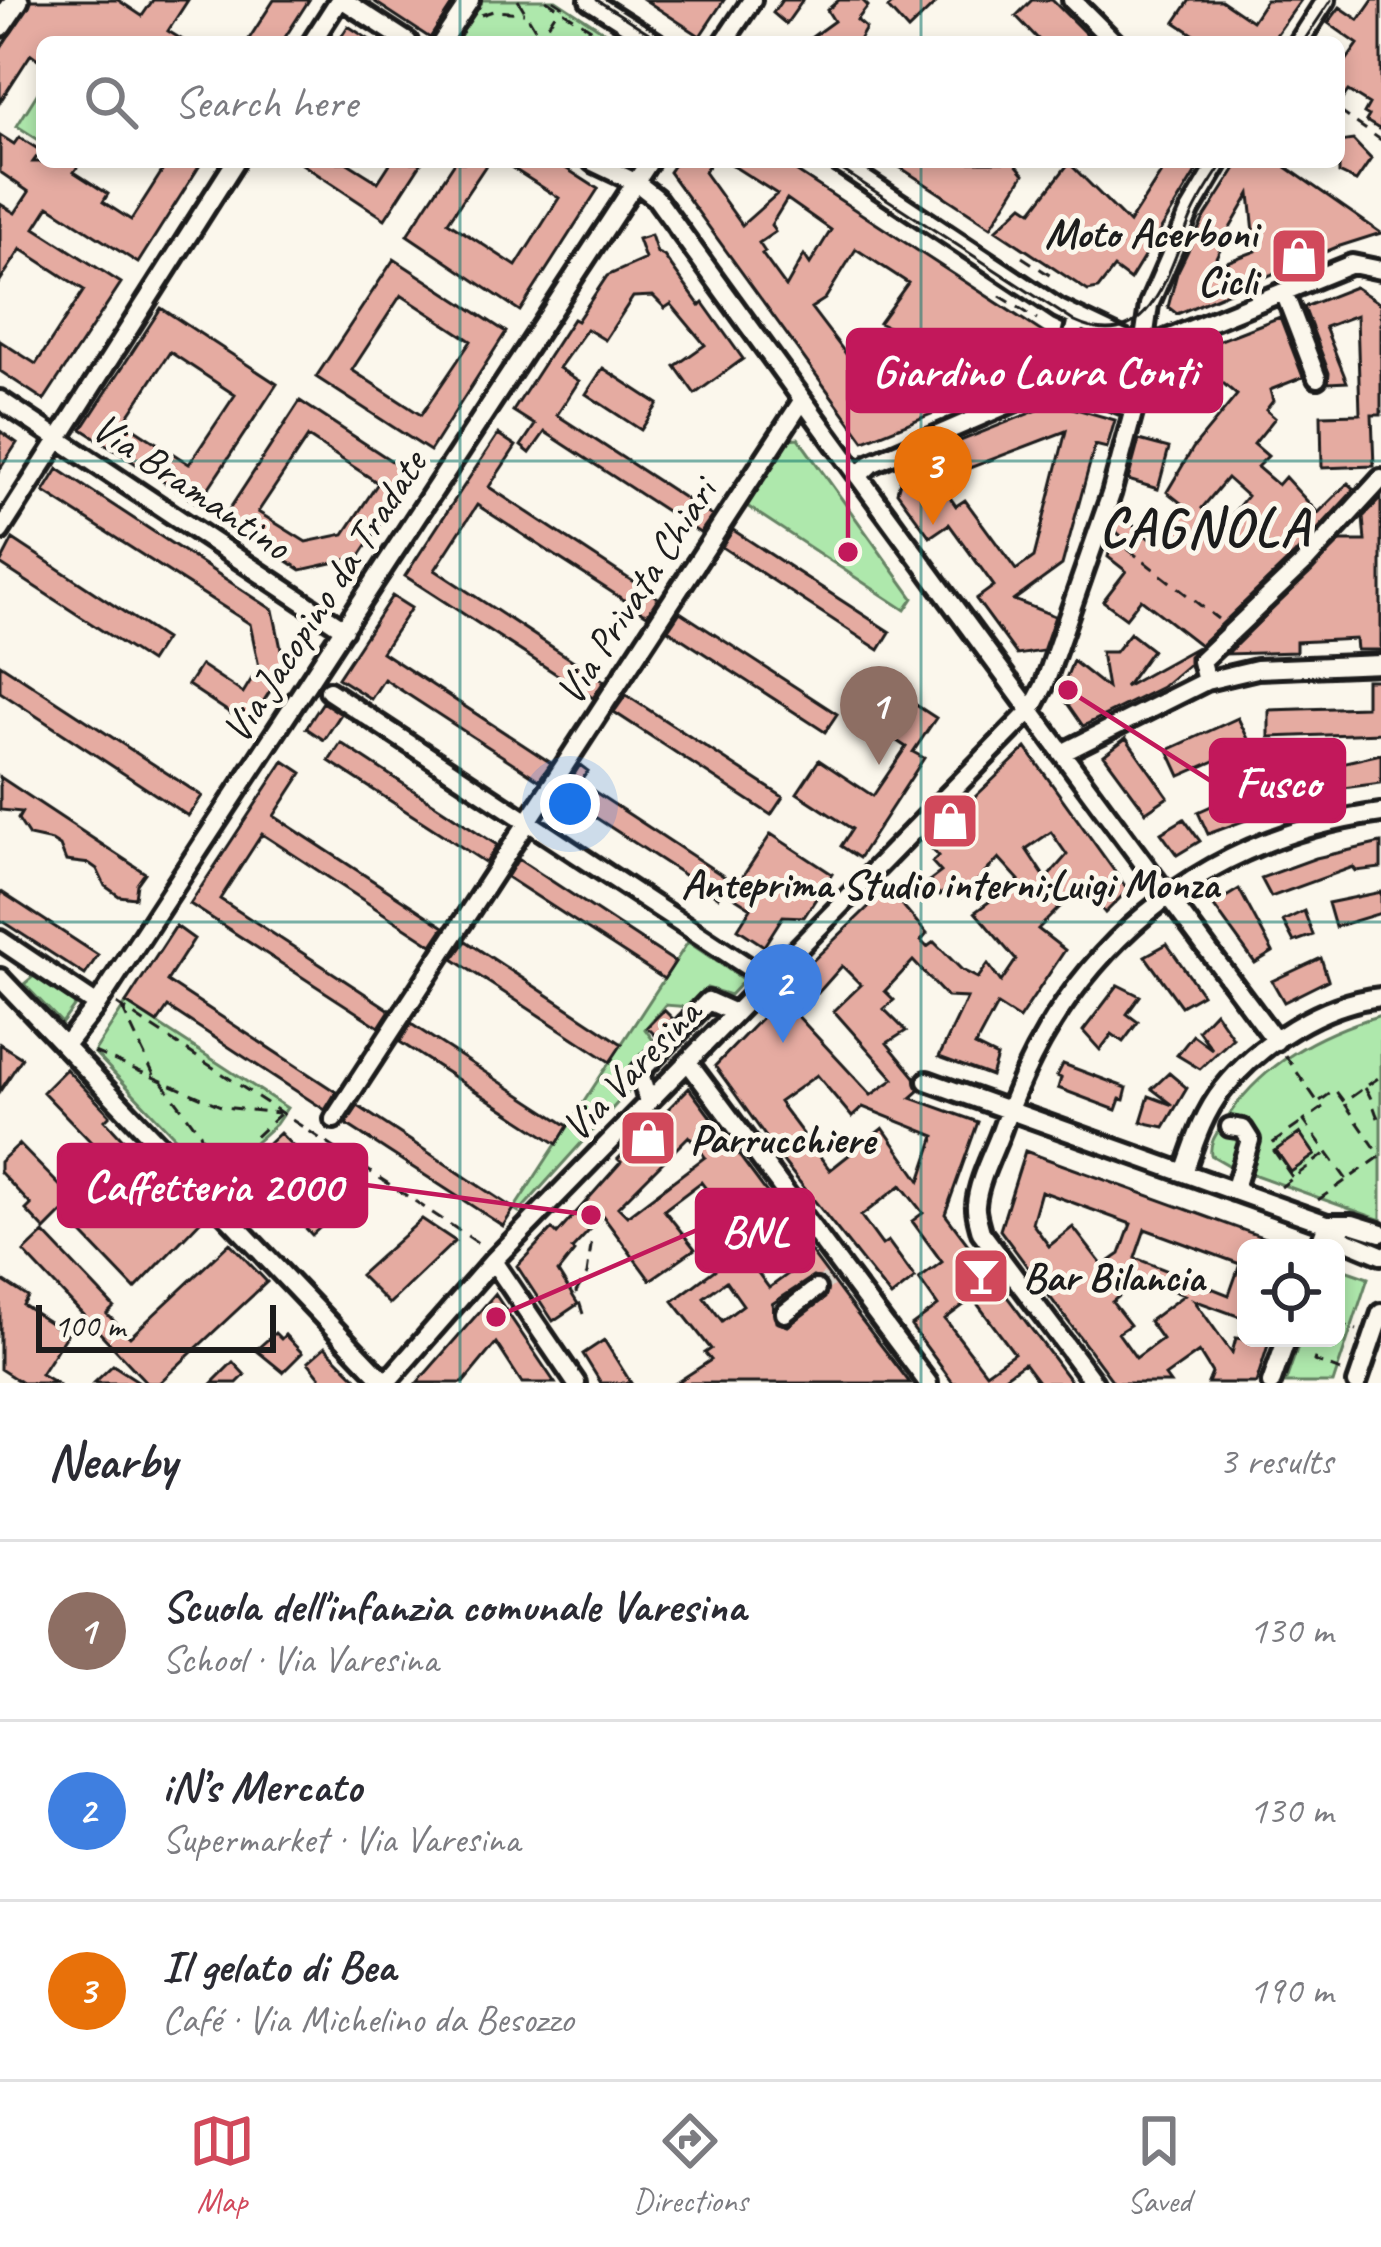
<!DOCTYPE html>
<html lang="en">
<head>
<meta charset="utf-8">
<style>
  :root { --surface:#fff; --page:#f7f7f7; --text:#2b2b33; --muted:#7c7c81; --line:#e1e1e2; --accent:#d1495b }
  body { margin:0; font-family:Caveat,sans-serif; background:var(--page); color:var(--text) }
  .controls { position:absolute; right:36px; bottom:36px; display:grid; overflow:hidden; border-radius:18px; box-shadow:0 6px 18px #0003 }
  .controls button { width:108px; height:108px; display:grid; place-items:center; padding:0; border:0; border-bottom:3px solid var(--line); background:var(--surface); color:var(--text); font:60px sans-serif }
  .scale { position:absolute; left:36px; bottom:30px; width:240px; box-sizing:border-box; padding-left:12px; border:6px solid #1c1c1c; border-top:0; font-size:33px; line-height:42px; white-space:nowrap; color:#1c1c1c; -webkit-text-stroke:9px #fbf7ec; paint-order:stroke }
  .you { position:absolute; left:570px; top:804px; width:42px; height:42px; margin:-30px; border:9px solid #fff; border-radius:50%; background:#1a73e8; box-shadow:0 0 0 18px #1a73e833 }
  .badge { display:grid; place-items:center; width:78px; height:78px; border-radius:50%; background:var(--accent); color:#fff; font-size:39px; font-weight:700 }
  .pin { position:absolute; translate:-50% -99px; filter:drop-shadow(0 3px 6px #0008) }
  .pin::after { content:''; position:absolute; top:63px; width:42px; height:36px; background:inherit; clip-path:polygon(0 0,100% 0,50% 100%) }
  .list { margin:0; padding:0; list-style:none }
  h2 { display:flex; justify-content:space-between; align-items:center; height:156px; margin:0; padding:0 48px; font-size:51px }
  h2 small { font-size:39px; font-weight:400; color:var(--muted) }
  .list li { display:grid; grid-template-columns:78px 1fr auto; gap:36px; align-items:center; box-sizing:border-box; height:180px; padding:0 48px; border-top:3px solid var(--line) }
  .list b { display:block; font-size:45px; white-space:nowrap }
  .list p { margin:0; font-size:39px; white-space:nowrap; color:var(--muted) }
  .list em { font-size:39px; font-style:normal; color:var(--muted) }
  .icon { flex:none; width:66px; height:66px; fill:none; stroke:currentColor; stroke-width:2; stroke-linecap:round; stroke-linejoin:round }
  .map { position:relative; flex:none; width:1381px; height:1383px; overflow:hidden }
  .search { position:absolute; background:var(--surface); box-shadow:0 6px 18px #0003; left:36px; right:36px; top:36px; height:132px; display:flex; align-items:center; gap:30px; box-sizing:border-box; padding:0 42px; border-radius:18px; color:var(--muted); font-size:45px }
  .sheet { height:696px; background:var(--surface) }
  nav { display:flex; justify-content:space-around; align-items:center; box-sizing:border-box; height:168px; border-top:3px solid var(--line); background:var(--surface); font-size:33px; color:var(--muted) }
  nav a { display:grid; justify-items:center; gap:6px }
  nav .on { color:var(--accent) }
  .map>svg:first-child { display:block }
  .green { fill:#aee8ac; stroke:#658264; stroke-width:3 }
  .building { fill:#e5aba1; stroke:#1c1c1c; stroke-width:3; fill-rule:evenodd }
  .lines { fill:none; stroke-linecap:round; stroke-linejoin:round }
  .minor-tunnel { stroke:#dad6cd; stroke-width:16; stroke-dasharray:16 8; stroke-linecap:butt }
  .minor-casing { stroke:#1c1c1c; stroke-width:26 }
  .major-casing { stroke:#1c1c1c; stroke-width:30 }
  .path { stroke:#1c1c1c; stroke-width:3; stroke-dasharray:12 9; stroke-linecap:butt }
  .minor { stroke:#fbf7ec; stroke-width:16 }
  .major { stroke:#fbf7ec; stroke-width:21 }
  .tram { stroke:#1c1c1c; stroke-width:3 }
  .grid { fill:none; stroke:#0f766e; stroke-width:3; stroke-opacity:0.55 }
  .labels { text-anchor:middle; stroke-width:10; stroke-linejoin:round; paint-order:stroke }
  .poi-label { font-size:42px; font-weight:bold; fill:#1c1c1c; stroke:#fbf7ec; text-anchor:start }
  .street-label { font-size:42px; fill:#1c1c1c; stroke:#fbf7ec }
  .district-label { font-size:54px; font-weight:bold; letter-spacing:3px; fill:#1c1c1c; stroke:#fbf7ec }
  .leader { fill:none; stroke:#c2185b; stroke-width:4.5 }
  .callout-dot { fill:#c2185b; stroke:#fbf7ec; stroke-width:4.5 }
  .callout { fill:#c2185b; stroke:#c2185b; stroke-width:4.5 }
  .callout-label { font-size:45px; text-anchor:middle; font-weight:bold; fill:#fff }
</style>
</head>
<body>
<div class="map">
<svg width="1381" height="1383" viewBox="0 0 1381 1383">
  <rect width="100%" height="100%" fill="#fbf7ec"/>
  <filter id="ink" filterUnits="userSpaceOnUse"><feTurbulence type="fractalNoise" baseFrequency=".00833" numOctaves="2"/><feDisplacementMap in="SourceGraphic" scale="24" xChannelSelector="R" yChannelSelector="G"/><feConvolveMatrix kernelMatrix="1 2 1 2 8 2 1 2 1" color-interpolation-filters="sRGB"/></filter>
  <g filter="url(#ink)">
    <!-- green -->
    <path class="green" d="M480,0H556L620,42H453Z
      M42,86V142L17,126Z
      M798,438L913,598L905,610L747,506L789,439Z
      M688,942L744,980L730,995L707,988L690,1007L665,1005L645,1029L656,1044L628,1078L630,1089L519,1212L514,1209Z
      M35,975L76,1004L62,1023L24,984Z
      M126,1003L287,1108L276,1124L218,1176L213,1177L94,1052Z
      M1381,1015V1220L1247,1172L1237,1155L1232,1167L1211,1155C1209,1141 1218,1132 1225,1121C1261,1064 1318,1034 1381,1015Z
      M1336,1267L1368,1278L1333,1383H1285L1301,1338H1336Z"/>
    <!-- building -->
    <path class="building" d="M32,0H118L142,16L153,0H188L168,31L186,42H42V62L31,54L0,102V49Z
      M274,0H309L282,42H247Z
      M372,0H455L430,38Z
      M645,0H724L700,36Z
      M782,0H803L786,24L773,13Z
      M839,0H862L868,6L857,20L866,28L858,42H805L834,21L827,10Z
      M896,0H939L908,30L888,8Z
      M1032,0H1052L1094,42H1041L1016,16Z
      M1190,0H1221L1252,21L1266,0H1301L1271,42H1205L1175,22Z
      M1373,0H1381V130L1366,121L1369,116L1364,113L1369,104L1348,91L1339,104V71L1358,44L1328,23L1340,7L1359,20Z
      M348,26L373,42H338Z
      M0,135L14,144L19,137L41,151L33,162H81L74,172L108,194L103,202L131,220L168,162H202L138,263L49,206L35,228L121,283L44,400L0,371V341L36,364L84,290L21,249L0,281V204L15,213L29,192L0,172Z
      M1353,140L1371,159L1356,181L1339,173V142Z
      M299,162H346L378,182L391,162H422L385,219Z
      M455,162H488L448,222L516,266L559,198L503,162H556L598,189L520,311L407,235Z
      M676,162H711L704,172L742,225L777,194L727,162H782L1045,334L1041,370L864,441L669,172ZM787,199L831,230L810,264L804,255L786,287L762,254L765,252L759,243L775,232L771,225ZM856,249L908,283L879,323L890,328L849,358L811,308L825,299Z
      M892,162H1014L1024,174L991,227Z
      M1168,162H1202L1130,280L1114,268L1098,289L1088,291L996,230L1023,205L1032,211L1069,163L1129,223Z
      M1240,162H1279L1381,233L1337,247L1177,314L1168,307L1177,273L1203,220ZM1250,194L1256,251L1211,268L1229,230Z
      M651,235L657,253L664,256L700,306L703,303L743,359L695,394L675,366L705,345L671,304L665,308L653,296L633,297L605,340L587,329L559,368L579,381L557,415L712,516L700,533L545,432L530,453L521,446L535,425L513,411L573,319L577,321L607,276L645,259L638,239Z
      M394,259L506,332L430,451L316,377ZM401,295L471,341L421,415L352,370Z
      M1355,287L1381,304V415H1372L1374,466L1322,468L1321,415L1360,414L1357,315L1325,327L1347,382L1328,383L1329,373L1304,307Z
      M161,308L277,384L198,504L82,429ZM170,352L235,395L189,464L124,422Z
      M1280,317L1303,377L1270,390L1273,401L1266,410L1275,418L1254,444L1268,456L1257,467L1278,485L1285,477L1318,513L1348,483L1355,489L1295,554L1200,645L1141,599L1126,618L1103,601L1126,571L1108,557L1110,550L1128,542L1113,529L1118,513L1156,544L1186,507L1167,492L1193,448L1237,395L1218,379L1205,395L1202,386L1182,395L1177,410L1150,402L1161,363ZM1227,478L1247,496L1223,526L1202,508Z
      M603,368L658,404L641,430L586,394Z
      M300,401L413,475L359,557L301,570L223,519ZM308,437L378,483L344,534L306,542L258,512Z
      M1055,403L1115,420L1107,448L1095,445L1062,565L1014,600L1055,616L1043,651L1017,655L976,599L994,586L949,524L930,537L897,492L905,463ZM1066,431L1034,557L1016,570L965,500L956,506L938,480Z
      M0,431L17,443L0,469Z
      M498,434L516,446L489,487L658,598L647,615L477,505L435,570L604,681L593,698L405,576Z
      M1139,440L1169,448L1158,489L1128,480Z
      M58,469L273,610L285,668L248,725L188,685L201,665L243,693L259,667L250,624L44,492Z
      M1381,498V650H1357L1356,639L1296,642V652L1227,654L1341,541H1365L1363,517Z
      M733,530L890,632L879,650L722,547Z
      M13,539L165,639L150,662L0,564Z
      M392,596L411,608L382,652L551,763L539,780L384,679L371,699L338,678Z
      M680,612L837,714L825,732L668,630Z
      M1130,633L1152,650L1125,687L1199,646L1189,656V664L1162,687L1083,726L1060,693L1073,661L1107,688L1101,652H1115Z
      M0,664L202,796L188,816L0,692Z
      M873,677L936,718L913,752L924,758L859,858L841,846L852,829L797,793L819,760L873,796L906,747L851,711Z
      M1366,680H1381V733L1269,737V710L1366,707Z
      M626,695L783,797L771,815L614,712Z
      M323,702L341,714L324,740L306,728Z
      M1238,718L1251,745L1180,776L1168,750Z
      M1126,738L1168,797L1146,812L1104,755Z
      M341,743L497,845L486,863L329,761Z
      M1026,748L1128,890L1105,913L1082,885L1038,929L1065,950L1019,1019L997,1005L975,1046L997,1057L991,1076L939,1057L967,998L947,997L913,961L885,991L894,1000L884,1009L906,1031L887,1043L915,1077L919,1091L911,1098L978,1122L945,1214L1072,1383H1039L1024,1363L996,1383H953L911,1326L938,1306L919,1279L942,1262L912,1221L923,1213L901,1185L861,1216L882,1245L888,1241L915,1278L891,1297L786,1165L715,1066L781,998L871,1095L894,1079L834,1011L861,985L842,966L818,993L800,973L888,888L927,934L921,941L927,947L934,942L962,970L978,978L988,964L1001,982L1016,960L975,912L1019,880L999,858L962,897L953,885L940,895L929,881L941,872L932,862L938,856L927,843ZM1051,832L1067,855L1046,879L1026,849ZM817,1075L852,1117L863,1107L935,1136L920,1181L883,1128L830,1170L779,1102ZM973,1298L1014,1353L986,1373L945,1319Z
      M1381,754V783L1328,790L1208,834L1198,812L1267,781L1271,789L1270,780L1275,778Z
      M284,761L302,773L274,816L444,927L432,945L262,834L220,899L390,1010L379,1027L190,904Z
      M580,765L588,771L580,782L737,885L771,834L832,874L804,917L783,916L764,946L738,929L751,908L723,890L718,897L561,795Z
      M0,777L145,873L137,884L135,898L119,896L105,886L97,869L90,864L66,861L60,846L52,841L29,836L18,819L22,812L0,810Z
      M1184,819L1200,841L1177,855L1161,833Z
      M1381,843V868L1356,871L1353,867L1271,897L1261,878L1316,858Z
      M518,859L675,962L664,979L507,877Z
      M1239,889L1273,952L1255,963L1213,905Z
      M0,891L98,955L85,975L0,920Z
      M1381,892V913L1335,927L1328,903Z
      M1304,911L1313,935L1294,942L1283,921Z
      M176,926L194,939L167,981L336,1092L325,1110L168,1007L157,1023L126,1003Z
      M466,941L622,1044L610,1062L453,959Z
      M1167,944L1202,994L1181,1006L1145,956Z
      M1321,958L1328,980L1284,1002L1272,981Z
      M1118,985L1140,996L1127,1014L1138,1022L1123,1042L1112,1034L1100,1050L1083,1031Z
      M664,1010L673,1019L656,1036L647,1027Z
      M1215,1012L1233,1038L1200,1069L1177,1055L1193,1035L1212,1049L1198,1030Z
      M411,1024L568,1126L557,1144L400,1042Z
      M0,1044L22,1058L0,1091Z
      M1063,1064L1127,1088L1124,1100L1120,1099L1116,1110L1058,1088L1061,1078L1057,1076Z
      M66,1069L110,1115L105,1120L131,1148L99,1179L125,1206L162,1171L205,1216L135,1289L62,1213L45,1230L26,1210L31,1205L0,1172V1162L19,1144L64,1190L99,1159L88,1148L93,1144L43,1092Z
      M1169,1073L1187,1088L1164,1127L1141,1122L1149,1096L1173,1105L1152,1089Z
      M689,1088L857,1314L910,1383H676L711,1360L705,1353L711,1349L673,1301L748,1245L701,1182L664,1210L695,1249L650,1280L603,1216L572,1249L574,1252L558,1272L578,1304L553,1321L517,1266L552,1229L557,1234L621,1162L618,1159ZM689,1136L705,1157L627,1216L618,1207ZM773,1245L791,1272L769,1288L750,1262ZM813,1277L827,1282L825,1298L788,1326L776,1322L772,1304ZM726,1281L743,1305L722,1321L704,1297Z
      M358,1106L514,1209L503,1226L346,1124Z
      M280,1133L326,1181L334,1174L354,1196L312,1235L246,1165Z
      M1300,1133L1315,1155L1291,1172L1276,1150Z
      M1025,1151L1287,1246L1246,1248V1319L1194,1300L1232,1353L1236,1338L1269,1342L1256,1383H1208L1212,1373L1199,1352L1165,1376L1170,1383H1114L1000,1230ZM1041,1191L1131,1224L1120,1254L1103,1266L1073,1227L1049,1246L1032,1223ZM1145,1229L1240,1264L1229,1295L1135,1258ZM1141,1278L1184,1295L1149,1321L1162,1339L1136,1358L1118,1333L1130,1325L1112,1302Z
      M422,1219L455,1241L389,1304L360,1275Z
      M44,1233L114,1307L107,1314L130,1337L230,1243L267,1282L159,1383H147L24,1252Z
      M0,1279L28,1297L23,1305L67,1334L41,1374L56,1383H22L0,1369Z
      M495,1294L555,1383H522L496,1343L463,1383H417Z
      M275,1333L281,1339L285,1335L302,1353L283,1372L256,1350Z
      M604,1340L631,1383H601L583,1354Z
      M325,1347L361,1383H316L320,1377L308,1362Z
      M233,1362L245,1375L237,1383H212Z
      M113,1365L141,1383H94Z"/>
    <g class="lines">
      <!-- minor-tunnel -->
      <path class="minor-tunnel" d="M816,1289L832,1277"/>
      <!-- minor casing -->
      <g class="minor-casing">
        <path id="minor" d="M343,0L408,42
          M589,0L655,42
          M1072,0L1114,42
          M312,42L339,0
          M442,42L470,0
          M724,42L752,0
          M1299,42L1326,0
          M593,162L637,183L656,198C861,481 1067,762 1276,1041
          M838,162L1059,309L1143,349
          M1284,292L1317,378
          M1143,349L1352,264L1381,270
          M1062,381L1077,319
          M0,400L344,629
          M858,476L871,464L1062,381L1134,409
          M0,531L235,162
          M1206,681L1201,661L1304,563L1381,479
          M329,691L768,980
          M1064,752L1206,681L1257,669L1381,664
          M0,940L97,1005
          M0,978L386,1383
          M65,1045L97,1005L649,162
          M688,1062L928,1383
          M927,1081L1327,1224H1352L1381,1233
          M648,1103L640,1072L708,1001L735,1013
          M334,1119L802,401
          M1230,1127L1243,1129L1250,1140L1234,1191
          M1184,1173C1194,1144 1203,1114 1223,1089C1259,1044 1323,1003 1381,997
          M1327,1224L1345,1240L1381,1255
          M1318,1248L1327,1224
          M493,1261L576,1383
          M785,1313L816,1289
          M386,1383L493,1261L1032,709L1044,686L1111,494L1134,409L1149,305L1190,211L1219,162
          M1094,1383L981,1232C979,1224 975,1212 976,1205C978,1179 995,1150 1003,1126C1064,952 1198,838 1381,813
          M1271,1383L1287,1338
          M1357,1383L1381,1313"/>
      </g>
      <!-- major casing -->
      <g class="major-casing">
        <path id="major" d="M0,25L17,0"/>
      </g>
      <!-- path -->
      <path class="path" d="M518,0L540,37
        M546,0L611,42
        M553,0L570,11
        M481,15L493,11L524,13
        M537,42L559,8
        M1339,111L1381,140
        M1022,257L1057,280
        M1000,296L1037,319
        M1111,536L1218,619
        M1288,807L1311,802
        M117,1004L484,1247
        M122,1008L154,1075
        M94,1052L223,1107L279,1113
        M1285,1055L1322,1108L1304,1121L1347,1180
        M162,1082L200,1133L213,1177L280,1114
        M1365,1088C1374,1100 1373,1111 1381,1123
        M1320,1101L1335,1090L1344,1102L1381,1076
        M1345,1104L1380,1155
        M1292,1177L1270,1145L1304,1121
        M1281,1187L1326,1153
        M1318,1200L1381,1156
        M583,1314L576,1292L587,1274L592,1239
        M1336,1323L1357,1330
        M1322,1338L1314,1361L1341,1371"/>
      <!-- minor -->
      <use href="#minor" class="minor"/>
      <!-- major -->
      <use href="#major" class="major"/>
      <!-- tram -->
      <path class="tram" d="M597,0L663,42
        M1303,42L1331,0
        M830,162L1075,322C1150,357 1168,271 1190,220C1199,199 1211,181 1224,162"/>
    </g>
  </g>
  <!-- grid -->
  <path class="grid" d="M460,0V42M921,0V42M460,162V1383M921,162V1383M0,461H1381M0,922H1381"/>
  <!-- icons -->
  <defs>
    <g id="shop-square" transform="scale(3)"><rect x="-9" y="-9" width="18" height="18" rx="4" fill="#d1495b" stroke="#fbf7ec"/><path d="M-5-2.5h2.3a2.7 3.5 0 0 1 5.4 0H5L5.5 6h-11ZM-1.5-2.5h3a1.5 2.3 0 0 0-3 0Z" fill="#fff"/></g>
    <g id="bar-square" transform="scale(3)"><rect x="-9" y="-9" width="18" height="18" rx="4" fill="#d1495b" stroke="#fbf7ec"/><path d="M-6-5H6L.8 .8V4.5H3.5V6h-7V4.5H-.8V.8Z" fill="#fff"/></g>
  </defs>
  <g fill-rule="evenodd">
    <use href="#shop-square" x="1299" y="256"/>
    <use href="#shop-square" x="950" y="821"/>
    <use href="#shop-square" x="648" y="1138"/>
    <use href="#bar-square" x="981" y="1276"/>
  </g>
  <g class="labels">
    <!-- poi labels -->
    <g class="poi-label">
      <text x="1257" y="247" text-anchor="end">Moto Acerboni<tspan x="1257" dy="48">Cicli</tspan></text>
      <text x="950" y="898" text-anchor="middle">Anteprima Studio interni;Luigi Monza</text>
      <text x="690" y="1153">Parrucchiere</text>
      <text x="1023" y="1291">Bar Bilancia</text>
    </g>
    <!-- street labels -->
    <g class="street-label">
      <text transform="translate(192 485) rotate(34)" y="15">Via Bramantino</text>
      <text transform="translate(635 591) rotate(-57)" y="15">Via Privata Chiari</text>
      <text transform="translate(323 596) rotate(-57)" y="15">Via Jacopino da Tradate</text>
      <text transform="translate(630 1069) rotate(-46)" y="15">Via Varesina</text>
    </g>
    <!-- district labels -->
    <g class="district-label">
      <text x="1205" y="545">CAGNOLA</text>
    </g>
  </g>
  <!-- callouts -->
  <path class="leader" d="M848 552L848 370M1068 690L1211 781M591 1215L366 1185M496 1317L697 1230"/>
  <g class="callout-dot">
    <circle cx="848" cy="552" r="12"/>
    <circle cx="1068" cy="690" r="12"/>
    <circle cx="591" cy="1215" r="12"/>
    <circle cx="496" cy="1317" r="12"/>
  </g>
  <g class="callout">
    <rect x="848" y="330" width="373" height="81" rx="12"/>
    <rect x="1211" y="740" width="133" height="81" rx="12"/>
    <rect x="59" y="1145" width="307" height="81" rx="12"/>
    <rect x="697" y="1190" width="116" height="81" rx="12"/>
  </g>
  <g class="callout-label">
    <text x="1035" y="386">Giardino Laura Conti</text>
    <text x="1278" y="797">Fusco</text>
    <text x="213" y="1201">Caffetteria 2000</text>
    <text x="755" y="1246">BNL</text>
  </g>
</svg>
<div class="controls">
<button><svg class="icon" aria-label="locate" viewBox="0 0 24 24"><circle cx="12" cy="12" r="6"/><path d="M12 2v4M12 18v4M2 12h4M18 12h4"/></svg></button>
</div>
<div class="scale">100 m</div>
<div class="you"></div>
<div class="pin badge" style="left:879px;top:765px;background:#8d6e63">1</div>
<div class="pin badge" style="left:783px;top:1043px;background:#3f7fe0">2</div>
<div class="pin badge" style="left:933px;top:525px;background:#e8710a">3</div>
<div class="search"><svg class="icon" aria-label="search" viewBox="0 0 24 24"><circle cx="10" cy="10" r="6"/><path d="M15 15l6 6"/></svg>Search here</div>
</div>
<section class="sheet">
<h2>Nearby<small>3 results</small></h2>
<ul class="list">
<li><span class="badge" style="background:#8d6e63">1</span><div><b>Scuola dell'infanzia comunale Varesina</b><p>School · Via Varesina</p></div><em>130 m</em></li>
<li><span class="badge" style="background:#3f7fe0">2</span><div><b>iN’s Mercato</b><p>Supermarket · Via Varesina</p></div><em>130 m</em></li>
<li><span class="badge" style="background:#e8710a">3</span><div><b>Il gelato di Bea</b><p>Café · Via Michelino da Besozzo</p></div><em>190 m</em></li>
</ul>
</section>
<nav>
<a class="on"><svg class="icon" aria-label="map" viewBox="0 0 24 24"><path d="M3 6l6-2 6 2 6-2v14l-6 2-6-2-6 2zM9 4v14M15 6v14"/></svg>Map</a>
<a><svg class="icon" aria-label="directions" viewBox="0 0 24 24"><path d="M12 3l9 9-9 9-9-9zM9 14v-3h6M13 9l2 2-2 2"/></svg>Directions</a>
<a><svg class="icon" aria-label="saved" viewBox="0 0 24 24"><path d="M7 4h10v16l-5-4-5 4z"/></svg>Saved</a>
</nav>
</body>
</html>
